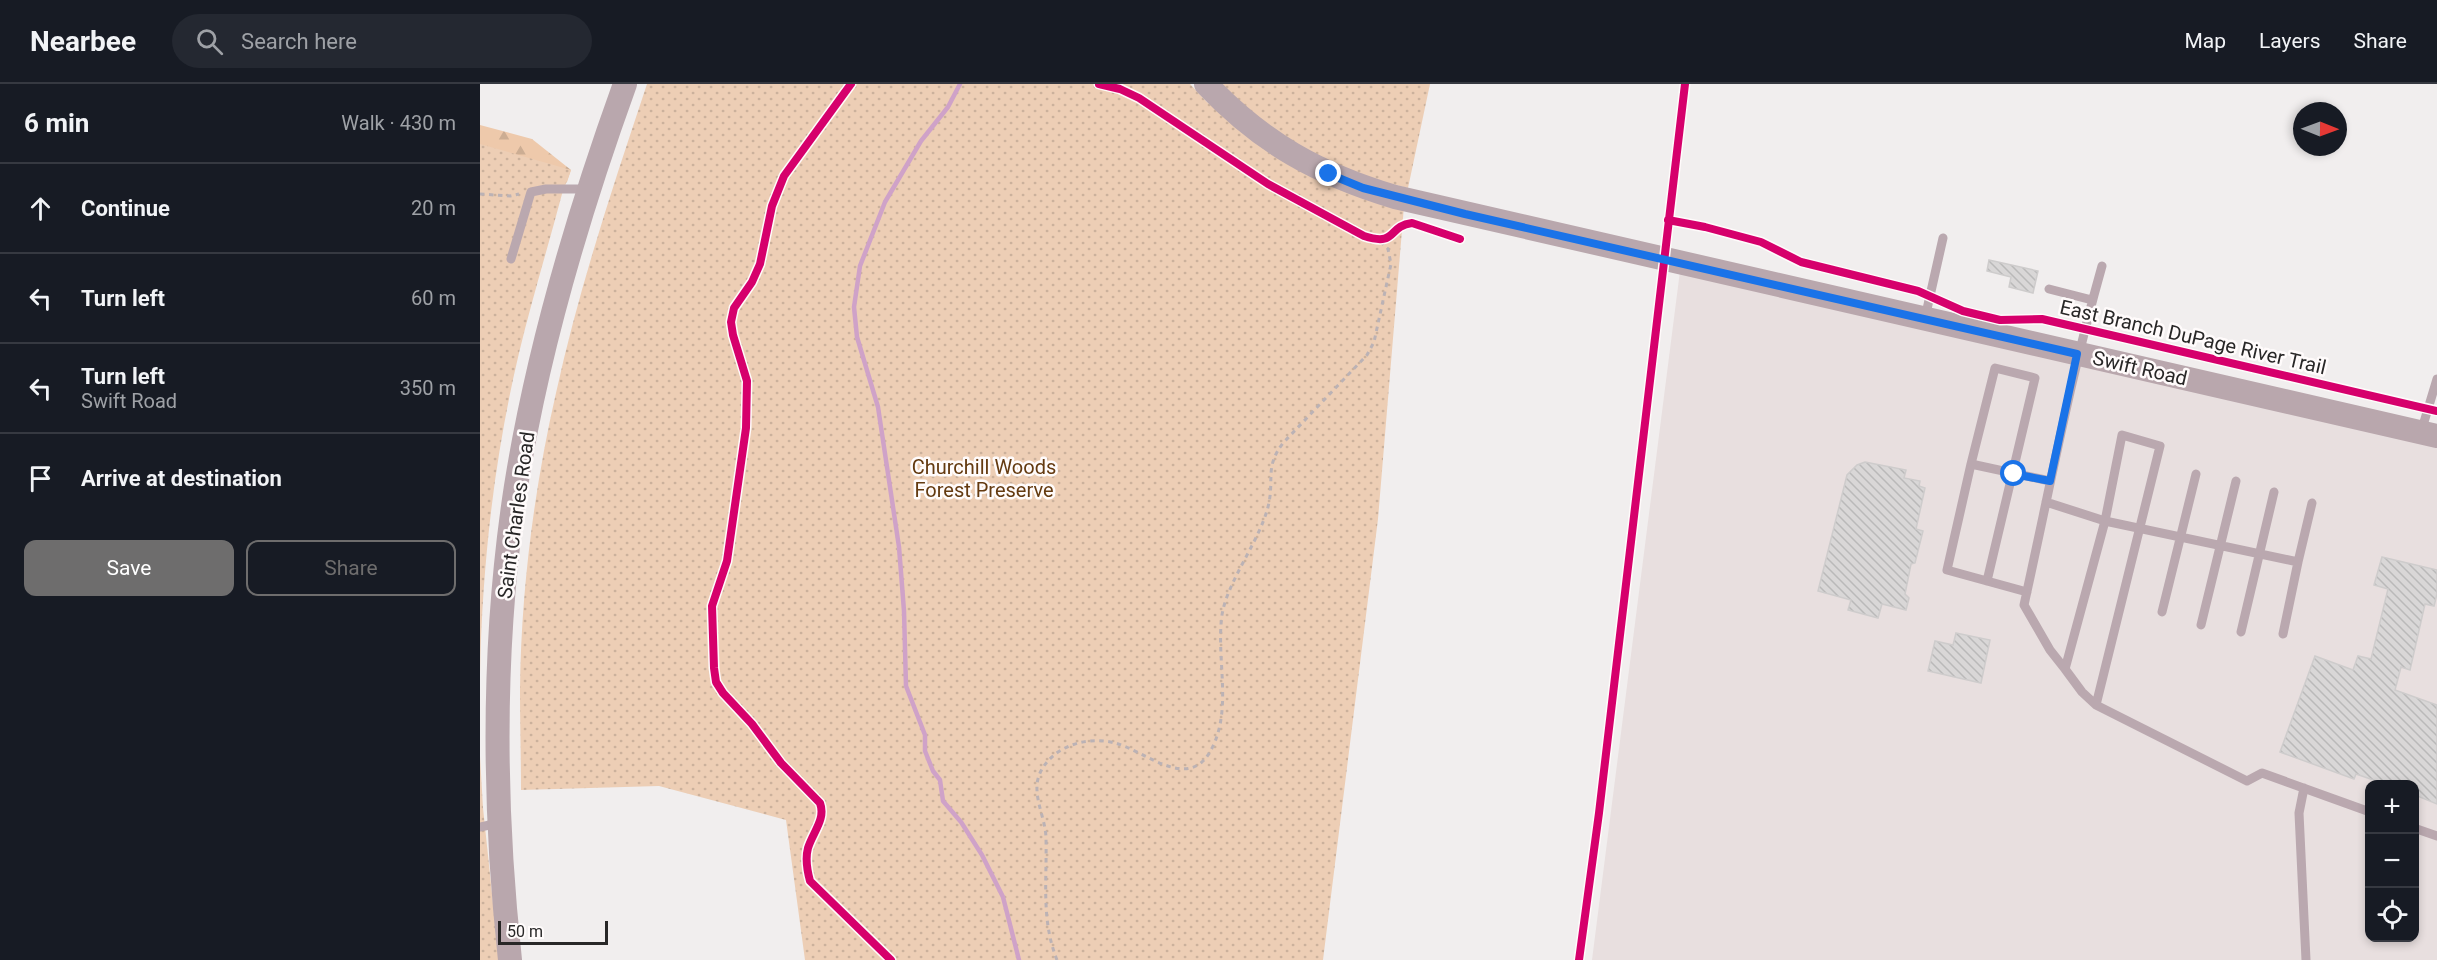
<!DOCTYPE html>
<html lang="en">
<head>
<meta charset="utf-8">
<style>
  :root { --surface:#171b24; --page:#242831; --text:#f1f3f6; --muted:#9ea1a6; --line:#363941; --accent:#6e6d6d }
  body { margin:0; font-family:Roboto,sans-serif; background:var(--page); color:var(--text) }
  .controls { position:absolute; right:18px; bottom:18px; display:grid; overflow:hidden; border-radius:12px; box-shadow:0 3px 9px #0003 }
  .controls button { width:54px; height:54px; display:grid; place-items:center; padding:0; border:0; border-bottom:2px solid var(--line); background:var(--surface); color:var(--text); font:30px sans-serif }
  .compass { position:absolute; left:1813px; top:18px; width:54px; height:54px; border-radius:50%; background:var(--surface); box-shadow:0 3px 9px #0003; rotate:91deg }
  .scale { position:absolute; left:18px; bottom:15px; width:110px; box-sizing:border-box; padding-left:6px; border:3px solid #282727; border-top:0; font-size:16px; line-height:21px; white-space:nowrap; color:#282727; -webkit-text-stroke:4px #fffbfb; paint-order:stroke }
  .stop { position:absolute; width:18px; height:18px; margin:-14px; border:4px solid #1a73e8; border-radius:50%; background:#fff }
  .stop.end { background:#1a73e8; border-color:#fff; box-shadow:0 2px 6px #0008 }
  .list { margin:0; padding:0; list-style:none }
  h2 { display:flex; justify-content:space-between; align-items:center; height:78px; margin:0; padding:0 24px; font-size:26px }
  h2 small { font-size:20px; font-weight:400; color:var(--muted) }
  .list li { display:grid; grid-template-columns:39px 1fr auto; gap:18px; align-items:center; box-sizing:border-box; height:90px; padding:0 24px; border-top:2px solid var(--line) }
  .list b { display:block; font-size:22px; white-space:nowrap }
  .list p { margin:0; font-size:20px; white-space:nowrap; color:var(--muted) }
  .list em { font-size:20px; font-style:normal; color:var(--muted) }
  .actions { display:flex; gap:12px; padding:18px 24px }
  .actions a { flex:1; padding:14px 0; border:2px solid var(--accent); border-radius:12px; text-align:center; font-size:21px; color:var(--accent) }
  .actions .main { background:var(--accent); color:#fff }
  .icon { flex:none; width:33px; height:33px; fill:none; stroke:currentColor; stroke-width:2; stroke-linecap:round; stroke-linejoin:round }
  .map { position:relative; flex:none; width:1957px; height:876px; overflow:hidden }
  header { display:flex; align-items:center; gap:36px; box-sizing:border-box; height:84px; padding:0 30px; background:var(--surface); border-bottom:2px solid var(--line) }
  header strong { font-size:28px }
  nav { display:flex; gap:33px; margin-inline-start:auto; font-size:21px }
  .search { width:420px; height:54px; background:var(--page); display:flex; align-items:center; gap:15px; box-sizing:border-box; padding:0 21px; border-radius:33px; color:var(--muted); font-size:22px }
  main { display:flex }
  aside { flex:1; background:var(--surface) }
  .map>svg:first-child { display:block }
  .built { fill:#e8dfdf; fill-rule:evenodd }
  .forest { fill:url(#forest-firs) }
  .park { fill:url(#park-dots) }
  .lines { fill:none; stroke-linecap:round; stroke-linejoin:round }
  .stream { stroke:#cfa2c8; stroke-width:4.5 }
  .building { fill:url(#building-back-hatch); stroke:#cecccc; stroke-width:1.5 }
  .path { stroke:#bbb2b5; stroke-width:3; stroke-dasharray:4.5 4.5; stroke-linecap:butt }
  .lane { stroke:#baa8af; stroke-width:9 }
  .secondary { stroke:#b9a7ad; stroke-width:24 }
  .cycleway-casing { stroke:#fffbfb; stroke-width:11 }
  .cycleway { stroke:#d6006c; stroke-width:8 }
  .route { stroke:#1a73e8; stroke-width:8 }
  .labels { text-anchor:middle; stroke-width:5; stroke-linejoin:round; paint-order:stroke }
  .street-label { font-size:20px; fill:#282727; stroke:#fffbfb }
  .park-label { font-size:20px; fill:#643a10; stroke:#fffbfb }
</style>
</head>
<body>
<header>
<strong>Nearbee</strong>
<div class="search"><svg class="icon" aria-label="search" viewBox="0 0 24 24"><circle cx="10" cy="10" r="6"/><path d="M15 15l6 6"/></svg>Search here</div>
<nav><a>Map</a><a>Layers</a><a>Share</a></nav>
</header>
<main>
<aside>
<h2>6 min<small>Walk · 430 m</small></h2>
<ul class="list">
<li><svg class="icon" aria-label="ahead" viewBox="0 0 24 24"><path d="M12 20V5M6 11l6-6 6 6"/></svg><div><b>Continue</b></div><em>20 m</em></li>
<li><svg class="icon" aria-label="left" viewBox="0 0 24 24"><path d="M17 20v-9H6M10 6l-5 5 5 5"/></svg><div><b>Turn left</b></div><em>60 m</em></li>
<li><svg class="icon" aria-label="left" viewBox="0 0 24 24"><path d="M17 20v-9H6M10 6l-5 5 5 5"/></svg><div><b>Turn left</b><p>Swift Road</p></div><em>350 m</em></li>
<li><svg class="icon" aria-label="arrive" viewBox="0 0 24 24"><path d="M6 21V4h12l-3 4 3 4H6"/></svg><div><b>Arrive at destination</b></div></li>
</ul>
<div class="actions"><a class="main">Save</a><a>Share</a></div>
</aside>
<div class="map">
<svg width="1957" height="876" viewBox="0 0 1957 876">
  <defs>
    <pattern id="forest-firs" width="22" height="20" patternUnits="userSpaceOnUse" patternTransform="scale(1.5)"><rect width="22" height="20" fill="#eec9ab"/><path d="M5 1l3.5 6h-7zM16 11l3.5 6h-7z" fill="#ccad93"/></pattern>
    <pattern id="park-dots" width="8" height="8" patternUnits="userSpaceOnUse" patternTransform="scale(1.5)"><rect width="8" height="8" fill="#edceb5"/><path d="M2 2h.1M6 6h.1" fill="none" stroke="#cbb19c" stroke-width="1.8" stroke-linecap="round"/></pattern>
    <pattern id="building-back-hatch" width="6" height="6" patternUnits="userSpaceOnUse" patternTransform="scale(1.5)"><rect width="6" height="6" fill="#d9d7d7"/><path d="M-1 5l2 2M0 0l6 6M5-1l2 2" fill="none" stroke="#bab9b9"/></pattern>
  </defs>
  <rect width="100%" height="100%" fill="#f1eeee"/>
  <!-- built -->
  <path class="built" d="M1200,187L1957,360V876H1112ZM1890,700H1934V854H1890Z"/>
  <!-- forest -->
  <path class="forest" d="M0,41L52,55L91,86L87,98L0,139Z"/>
  <!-- park -->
  <path class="park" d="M167,0H710L727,18L817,85L845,100L924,122L898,435L843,876H325L306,736L179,702L41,706C41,673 40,639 40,606C41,507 54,405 76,309C99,204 133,102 167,0Z
    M741,0H950L928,104C909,99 887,96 869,89C821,69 778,36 741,0Z
    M0,60L91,86L82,110C68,163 52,215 39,269C14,374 2,483 0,591Z
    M0,672L3,724L19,876H0Z"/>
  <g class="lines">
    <!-- stream -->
    <path class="stream" d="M480,0L468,23L441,57L405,118L380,182L374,223L377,253L398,323L419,463L424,527L426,602L445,651V667L453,687L460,696L463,717L481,738L502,771L523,813L539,876"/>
  </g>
  <!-- building -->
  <path class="building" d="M1509,176L1558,187L1553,209L1529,203L1531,193L1507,187Z
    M1385,378L1426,386L1424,394L1440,397L1439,402L1445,404L1436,445L1443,447L1435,479L1431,480L1425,510L1429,514L1426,526L1402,520L1398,534L1368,526L1371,516L1338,507L1367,391L1377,381Z
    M1902,473L1957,486V510L1954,522L1945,520L1930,586L1921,583L1915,606L1957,621V720L1935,711V700H1905L1876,690L1874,695L1800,668L1835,572L1873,586L1878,572L1891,575L1908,505L1894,501Z
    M1476,549L1510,556L1501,599L1448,587L1455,557L1473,561Z"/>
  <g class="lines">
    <!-- path -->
    <path class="path" d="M0,110L30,112L39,110
      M577,876C561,836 567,797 566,755C566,737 556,720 557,701C558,687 567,676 578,668C595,657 615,654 635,659C666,667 711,711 733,662C752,622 736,574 742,531C747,498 779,458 788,423C795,395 784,384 803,359L887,271L894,258L911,180L908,165L900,157"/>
    <!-- lane -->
    <path class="lane" d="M31,175L51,108L66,105H106
      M1569,205L1612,216
      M1445,234L1463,154
      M1941,348L1957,295
      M1491,380L1467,486L1547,508
      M1566,418L1625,437L1585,585L1570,566L1544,521C1569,408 1590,295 1622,182
      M1507,497L1555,294L1515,284L1491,380L1570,397
      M1682,528L1716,390
      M1721,541L1756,397
      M1761,548L1794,408
      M1803,550L1818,478
      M1585,585L1602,608L1616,621L1767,697L1782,689L1890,728
      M1616,621L1680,362L1642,351L1625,437L1818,478L1832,419
      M1824,704L1819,729L1826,876
      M0,743L18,739
      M1934,744L1957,752"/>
    <!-- secondary -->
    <path class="secondary" d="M726,0C782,59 838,90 915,113L1957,352
      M30,876C13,719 12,558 36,402C58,264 98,130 145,0"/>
    <!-- cycleway casing -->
    <g class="cycleway-casing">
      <path id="cycleway" d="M371,0L304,92L292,122L280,180L272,198L254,224L251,238L253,251L267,297L266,344L247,477L232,522L234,584L236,598L243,609L272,640L301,679L340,719C346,735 333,748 328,764C325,775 327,786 330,797L411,876
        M619,0L640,5L659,14L788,100L884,152C918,163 907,142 932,139L980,155
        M1188,136L1225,143L1281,158L1321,178L1438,207L1483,227L1520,236L1562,235L1957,327
        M1099,876L1119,729L1205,0"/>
    </g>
    <!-- cycleway -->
    <use href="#cycleway" class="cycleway"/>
  </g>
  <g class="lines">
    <!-- route -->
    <path class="route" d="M849,90L883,104L985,130L1597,270L1570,397L1534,390"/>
  </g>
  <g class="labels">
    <!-- street labels -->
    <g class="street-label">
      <text transform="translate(1713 253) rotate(13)" y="7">East Branch DuPage River Trail</text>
      <text transform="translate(1660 284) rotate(13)" y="7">Swift Road</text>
      <text transform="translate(36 431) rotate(-82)" y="7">Saint Charles Road</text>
    </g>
    <!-- park labels -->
    <g class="park-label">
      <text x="504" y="390">Churchill Woods<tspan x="504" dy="23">Forest Preserve</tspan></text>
    </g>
  </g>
</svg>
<div class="controls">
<button>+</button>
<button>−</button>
<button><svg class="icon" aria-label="locate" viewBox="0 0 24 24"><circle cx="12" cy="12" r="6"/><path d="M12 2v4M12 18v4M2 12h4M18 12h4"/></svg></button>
</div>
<svg class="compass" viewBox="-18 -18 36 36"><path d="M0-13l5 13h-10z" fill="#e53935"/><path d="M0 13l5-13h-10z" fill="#9ea1a6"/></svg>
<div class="scale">50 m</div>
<div class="stop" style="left:1534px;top:390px"></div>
<div class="stop end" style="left:849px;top:90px"></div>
</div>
</main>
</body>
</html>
